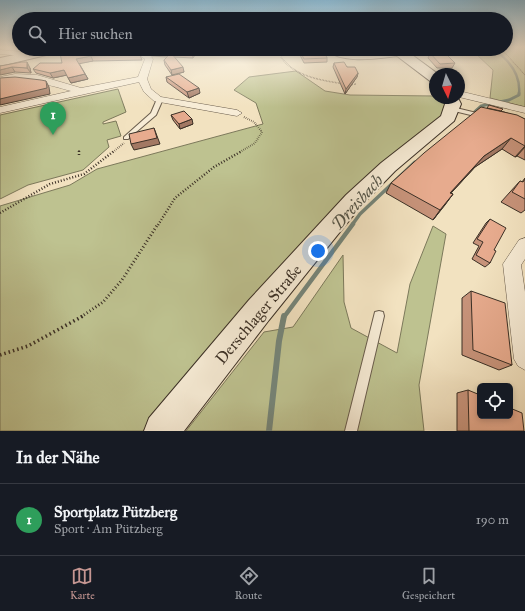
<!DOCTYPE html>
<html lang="de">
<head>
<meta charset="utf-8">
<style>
  :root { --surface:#171b24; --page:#242831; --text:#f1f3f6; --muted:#9ea1a6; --line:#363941; --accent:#c59692 }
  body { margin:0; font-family:"IM FELL Great Primer",serif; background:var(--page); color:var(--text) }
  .controls { position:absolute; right:12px; bottom:12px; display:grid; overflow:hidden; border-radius:6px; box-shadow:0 2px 6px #0003 }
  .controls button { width:36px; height:36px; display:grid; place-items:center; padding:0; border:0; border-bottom:1px solid var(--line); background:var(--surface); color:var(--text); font:20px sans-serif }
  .compass { position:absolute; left:429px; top:68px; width:36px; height:36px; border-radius:50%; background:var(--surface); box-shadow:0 2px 6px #0003; rotate:175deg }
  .you { position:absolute; left:318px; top:251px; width:14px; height:14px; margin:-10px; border:3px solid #fff; border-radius:50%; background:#1a73e8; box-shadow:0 0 0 6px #1a73e833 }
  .badge { display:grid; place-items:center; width:26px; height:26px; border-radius:50%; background:var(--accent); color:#fff; font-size:13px; font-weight:700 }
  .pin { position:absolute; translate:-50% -33px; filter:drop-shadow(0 1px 2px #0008) }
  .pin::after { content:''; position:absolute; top:21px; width:14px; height:12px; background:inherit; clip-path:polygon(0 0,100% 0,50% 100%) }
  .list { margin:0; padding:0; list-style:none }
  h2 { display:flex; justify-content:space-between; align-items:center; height:52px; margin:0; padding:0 16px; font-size:17px }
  h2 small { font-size:13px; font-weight:400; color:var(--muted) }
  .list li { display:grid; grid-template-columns:26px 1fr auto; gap:12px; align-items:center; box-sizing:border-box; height:72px; padding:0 16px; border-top:1px solid var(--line) }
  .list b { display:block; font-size:15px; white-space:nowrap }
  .list p { margin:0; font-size:13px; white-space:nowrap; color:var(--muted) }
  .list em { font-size:13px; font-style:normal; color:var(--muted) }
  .icon { flex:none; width:22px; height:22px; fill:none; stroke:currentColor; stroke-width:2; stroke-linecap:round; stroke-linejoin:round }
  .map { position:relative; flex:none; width:525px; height:431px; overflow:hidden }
  .search { position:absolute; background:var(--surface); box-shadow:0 2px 6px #0003; left:12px; right:12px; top:12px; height:44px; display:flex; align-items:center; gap:10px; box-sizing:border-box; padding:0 14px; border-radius:22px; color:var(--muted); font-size:15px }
  .sheet { height:124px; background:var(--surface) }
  nav { display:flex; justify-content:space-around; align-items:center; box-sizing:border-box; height:56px; border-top:1px solid var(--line); background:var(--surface); font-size:11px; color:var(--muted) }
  nav a { display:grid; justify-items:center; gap:2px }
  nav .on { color:var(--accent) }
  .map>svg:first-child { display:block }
  .green { fill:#bec290; stroke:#7c795b }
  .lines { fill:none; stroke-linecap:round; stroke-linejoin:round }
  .stream-far4 { stroke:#758579; stroke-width:2.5 }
  .stream-far3 { stroke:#758579; stroke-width:3 }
  .stream-far2 { stroke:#758579; stroke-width:3.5 }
  .stream-far1 { stroke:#758579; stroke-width:4.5 }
  .stream { stroke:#758579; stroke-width:6 }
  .lane-casing { stroke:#695c4c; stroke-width:2 }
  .street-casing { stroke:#695c4c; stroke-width:1 }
  .secondary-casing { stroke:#3b3026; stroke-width:2 }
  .path-far4 { stroke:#3b3026; stroke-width:1.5; stroke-dasharray:0.5 1; stroke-linecap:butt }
  .path-far3 { stroke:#3b3026; stroke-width:2; stroke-dasharray:0.5 1.5; stroke-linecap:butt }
  .path-far2 { stroke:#3b3026; stroke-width:2.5; stroke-dasharray:1 2; stroke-linecap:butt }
  .path-far1 { stroke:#3b3026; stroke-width:3; stroke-dasharray:1 2.5; stroke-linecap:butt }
  .path { stroke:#3b3026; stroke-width:3.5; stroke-dasharray:1.5 3; stroke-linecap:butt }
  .lane { fill:#f7ecd6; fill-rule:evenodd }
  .street { fill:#f7ecd6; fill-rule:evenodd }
  .secondary { fill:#f7ecd6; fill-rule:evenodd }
  .wall { fill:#c7937a; stroke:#3b3026 }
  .shaded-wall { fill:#a27863; stroke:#3b3026 }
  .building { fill:#e7ab8e; stroke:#3b3026 }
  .labels { text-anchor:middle; stroke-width:4; stroke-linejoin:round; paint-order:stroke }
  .street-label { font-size:16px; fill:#3b3026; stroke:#f7ecd6 }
  .water-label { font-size:17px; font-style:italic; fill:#535448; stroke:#f7ecd6 }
</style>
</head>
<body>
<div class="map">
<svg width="525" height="431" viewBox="0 0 525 431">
  <rect width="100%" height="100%" fill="#f2e2c0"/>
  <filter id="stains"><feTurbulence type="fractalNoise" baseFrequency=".005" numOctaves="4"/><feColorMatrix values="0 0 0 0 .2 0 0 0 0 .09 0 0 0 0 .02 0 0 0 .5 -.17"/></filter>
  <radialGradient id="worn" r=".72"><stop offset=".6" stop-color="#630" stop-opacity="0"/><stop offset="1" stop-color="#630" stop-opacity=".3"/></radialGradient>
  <!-- green -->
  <path class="green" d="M506,47H525V107L490,98L493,70L474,52L468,49H506Z
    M296,71L325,91L350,95L435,96V98H445L447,107L443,116L424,133L380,164L346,198L251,300L143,431H0V206L70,185L97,169L263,124L256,103L234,90L249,77Z
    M118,89L126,112L103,122V124L116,121L121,136L107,140L109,147L83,170L28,185L0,199V115Z
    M433,226L446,234L419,385L424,431H186L264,332L293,327L343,255L344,302L351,328L397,353L410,284Z"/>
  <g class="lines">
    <!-- stream-far4 -->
    <path class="stream-far4" d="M493,49C508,59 521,74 519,94"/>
    <!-- stream-far3 -->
    <path class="stream-far3" d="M471,115L481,106L509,100L519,95V93"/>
    <!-- stream-far2 -->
    <path class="stream-far2" d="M352,225L360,214L415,162"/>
    <!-- stream-far1 -->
    <path class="stream-far1" d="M284,317L353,224"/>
    <!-- stream -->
    <path class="stream" d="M269,431L279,341L284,316"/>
    <!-- lane casing -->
    <g class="lane-casing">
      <path id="lane" d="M160,97L163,99L156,115L128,139H124V137L151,113L157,99Z
        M452,107L485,115L486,116L483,118L450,110L449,109Z
        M379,311L383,312L384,316L357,431H345L374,316L375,312Z"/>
    </g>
    <!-- street casing -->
    <g class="street-casing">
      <path id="street" d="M119,49C133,49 145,47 153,59L147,79L151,89L161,97L237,110L242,113L237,116L154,101L144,92L139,82L0,113V107L71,91C46,84 26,78 0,83V77L15,74L37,75L81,88L138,77L145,59L138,54Z
        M258,49H267L270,53L263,55Z
        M0,50L25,52L33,57L29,59L23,56L0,54Z
        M459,91L525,107V113L459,97Z
        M525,238V259L521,265L525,292V370L518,366L514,359L503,264L519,240Z"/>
    </g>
    <!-- secondary casing -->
    <g class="secondary-casing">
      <path id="secondary" d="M43,49H65L63,51L0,66V58Z
        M327,49L365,52L404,49L438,74H435V82L430,81L397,56C381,58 339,65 327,49Z
        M444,98H458L461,104L454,121L395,171L360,207L269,320L184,431H144L149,418L249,300L346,195L381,163L441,116L445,104Z"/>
    </g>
    <!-- path-far4 -->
    <path class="path-far4" d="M499,49L504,52L525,75
      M281,57C295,77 321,80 344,84
      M348,85L356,84"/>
    <!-- path-far3 -->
    <path class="path-far3" d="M79,150V152
      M113,152L124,143
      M240,152L255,143L262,132L254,122L244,117"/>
    <!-- path-far2 -->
    <path class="path-far2" d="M79,151V155
      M0,213L50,184L84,174L114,151
      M158,225L175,198L214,167L242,151"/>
    <!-- path-far1 -->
    <path class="path-far1" d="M81,317L103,302L122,280L158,224"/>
    <!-- path -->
    <path class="path" d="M0,355L28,346L83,316"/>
    <!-- lane -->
    <use href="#lane" class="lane"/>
    <!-- street -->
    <use href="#street" class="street"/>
    <!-- secondary -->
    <use href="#secondary" class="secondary"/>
  </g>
  <!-- wall -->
  <path class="wall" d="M78,49L140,55L142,60L93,61L79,63L88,79L71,83L67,75L53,78L36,73L33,69L62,63Z
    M141,49H232L225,54L196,53L193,58L174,57L184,72L172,75L165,65L164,60L167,57L152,56L147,51Z
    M277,49H323L327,58V62L304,63L298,51H278Z
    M430,53L455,63L452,68H437L428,58Z
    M334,63L347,67L358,73L357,77L345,94L333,67Z
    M0,66L30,68L31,73L15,72Z
    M166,77L200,93L189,98L167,82Z
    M501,111L525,119V160L517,156L515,157L502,149L475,167L451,193L453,194L433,220L386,193L391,183Z
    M171,115L193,124L180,129L173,120Z
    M525,178V210L521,213L501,202L510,192L520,181L522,182Z
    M490,219L494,250L490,263L485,267L472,259L479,246L473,243L486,223Z
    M471,291L512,365L499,370L462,355V298Z
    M468,390L524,431H457V393Z"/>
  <!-- shaded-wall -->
  <path class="shaded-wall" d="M195,49L196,53L193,58L192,54Z
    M225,49H232L225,54Z
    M91,56L93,61L78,64L76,59Z
    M27,62L30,68L31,73L27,68Z
    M12,67L15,72L0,75V70Z
    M183,67L184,72L172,75L171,70Z
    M64,70L67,75L53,78L50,73Z
    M358,73L357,77L345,94L346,89Z
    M85,74L88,79L71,83L68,78Z
    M46,81L49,87L50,94L0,105V99Z
    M199,88L200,93L189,98L187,92Z
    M192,119L193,124L180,129L179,124Z
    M154,128L160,144L134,150L131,144Z
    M511,138L502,149L475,167L442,203L450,193L484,156Z
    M525,146V147L517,156L515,157Z
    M453,194L445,205L433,220L440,210Z"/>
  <!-- building -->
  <path class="building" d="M78,49H129L136,51L140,55L91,56L76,59L85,74L68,78L64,70L50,73L33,69L40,63H62L60,53L65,50Z
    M149,49H195L192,54L151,51Z
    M299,49H323L327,58L304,59Z
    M171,53L183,67L171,70L164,60Z
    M430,53H445L455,63L440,64Z
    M22,62H27V68L12,67L0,70V66Z
    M344,62L347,67H355L358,73L346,89L334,63Z
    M179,74L199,88L187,92L166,77Z
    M15,77L41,80L46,81L47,88L0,99V78Z
    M489,105L503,109L501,111L487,108Z
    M481,107L517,115L525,119V146L511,138L484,156L450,193L453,194L440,210L391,183L424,153Z
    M184,111L192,119L179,124L171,115Z
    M154,128L157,138L131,144L129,134Z
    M525,179V199L512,192L520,181L523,182Z
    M490,219L506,228L494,250L496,251L490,263L476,255L483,242L477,239Z
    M471,291L505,303L512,365L473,350Z
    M468,390L480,395V416H510V408L522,413L524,431H469Z"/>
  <!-- sky -->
  <linearGradient id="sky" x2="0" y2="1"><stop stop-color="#89b8d2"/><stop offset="0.44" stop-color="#f9f2e3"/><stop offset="1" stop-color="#f9f2e3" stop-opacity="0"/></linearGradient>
  <rect width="525" height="107" fill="url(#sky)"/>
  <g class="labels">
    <!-- street labels -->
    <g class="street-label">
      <text transform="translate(258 314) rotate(-50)" y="6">Derschlager Straße</text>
    </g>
    <!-- water labels -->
    <g class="water-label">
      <text transform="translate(357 202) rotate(-48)" y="6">Dreisbach</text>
    </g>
  </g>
  <rect width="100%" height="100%" filter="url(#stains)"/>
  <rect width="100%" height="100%" fill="url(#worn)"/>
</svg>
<div class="controls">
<button><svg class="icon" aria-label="locate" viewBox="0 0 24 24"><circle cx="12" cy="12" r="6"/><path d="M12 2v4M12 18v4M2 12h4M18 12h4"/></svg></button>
</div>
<svg class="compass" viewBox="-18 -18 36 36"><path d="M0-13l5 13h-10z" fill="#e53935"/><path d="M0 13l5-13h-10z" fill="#9ea1a6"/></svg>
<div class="you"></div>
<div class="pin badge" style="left:53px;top:135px;background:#2e9e5b">1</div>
<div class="search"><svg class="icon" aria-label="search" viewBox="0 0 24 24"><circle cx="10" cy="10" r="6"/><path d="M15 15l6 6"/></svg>Hier suchen</div>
</div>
<section class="sheet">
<h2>In der Nähe<small></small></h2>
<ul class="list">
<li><span class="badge" style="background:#2e9e5b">1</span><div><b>Sportplatz Pützberg</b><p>Sport · Am Pützberg</p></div><em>190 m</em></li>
</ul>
</section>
<nav>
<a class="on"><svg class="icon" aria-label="map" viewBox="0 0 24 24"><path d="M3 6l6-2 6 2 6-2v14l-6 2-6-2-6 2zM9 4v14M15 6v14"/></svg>Karte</a>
<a><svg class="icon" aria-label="directions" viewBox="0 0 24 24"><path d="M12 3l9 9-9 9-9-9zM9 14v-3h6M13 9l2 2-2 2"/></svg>Route</a>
<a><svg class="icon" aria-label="saved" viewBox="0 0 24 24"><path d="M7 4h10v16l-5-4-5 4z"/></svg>Gespeichert</a>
</nav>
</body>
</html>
